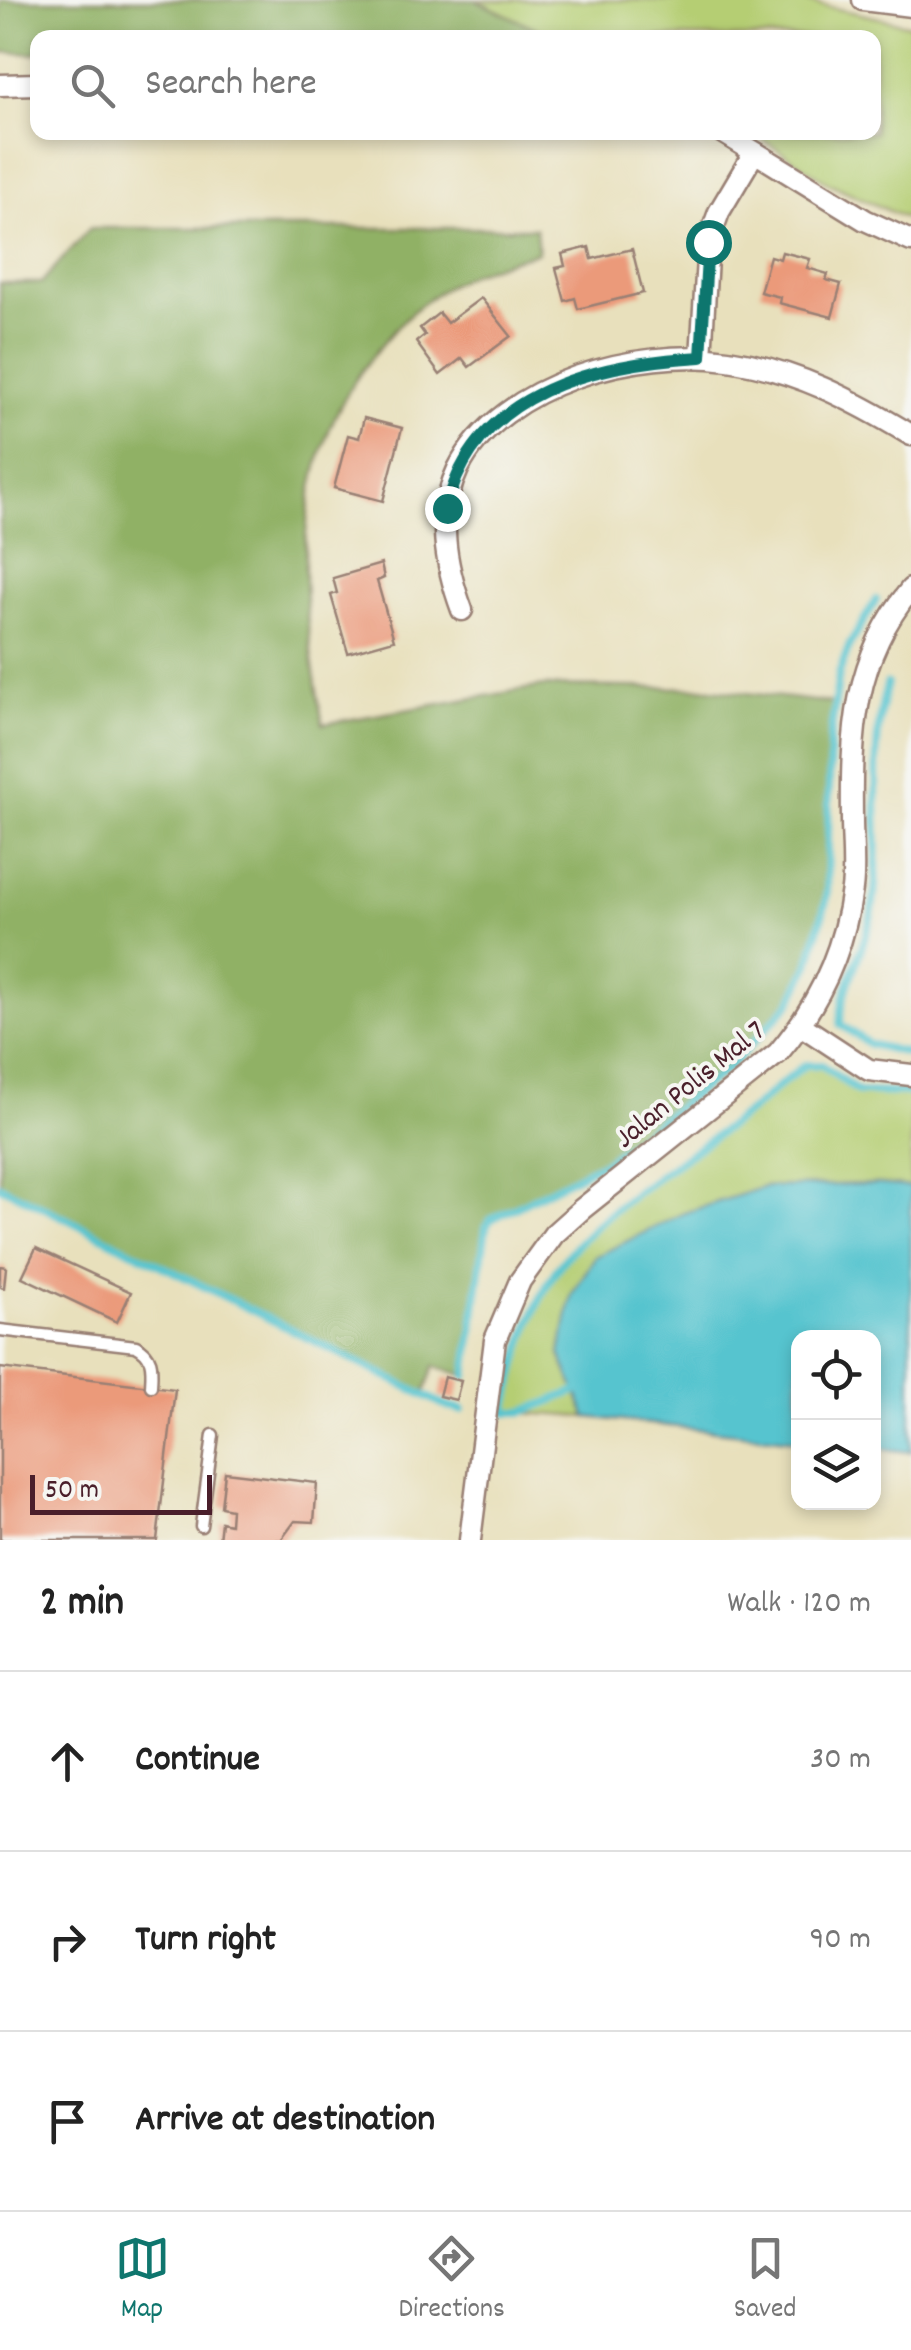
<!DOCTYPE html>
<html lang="en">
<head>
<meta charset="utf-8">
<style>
  :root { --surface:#fff; --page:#f6f6f6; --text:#222; --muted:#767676; --line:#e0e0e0; --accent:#0f766e }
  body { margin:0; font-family:Dekko,sans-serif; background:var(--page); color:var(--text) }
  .controls { position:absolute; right:30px; bottom:30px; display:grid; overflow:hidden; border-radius:20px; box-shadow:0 5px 15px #0003 }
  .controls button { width:90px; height:90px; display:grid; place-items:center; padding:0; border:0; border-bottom:2px solid var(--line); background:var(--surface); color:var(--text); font:50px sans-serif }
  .scale { position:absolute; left:30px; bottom:25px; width:182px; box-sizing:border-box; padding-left:10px; border:5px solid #4a1f2b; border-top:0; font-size:28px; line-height:35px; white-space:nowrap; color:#4a1f2b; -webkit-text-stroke:8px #f6f6f2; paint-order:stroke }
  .stop { position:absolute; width:30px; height:30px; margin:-22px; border:8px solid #0f766e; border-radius:50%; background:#fff }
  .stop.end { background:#0f766e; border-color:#fff; box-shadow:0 2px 10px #0008 }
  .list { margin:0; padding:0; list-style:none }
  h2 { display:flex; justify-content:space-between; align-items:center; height:130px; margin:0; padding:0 40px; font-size:42px }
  h2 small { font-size:32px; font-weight:400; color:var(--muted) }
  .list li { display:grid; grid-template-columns:65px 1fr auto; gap:30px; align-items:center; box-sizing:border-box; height:180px; padding:0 40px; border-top:2px solid var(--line) }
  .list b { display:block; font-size:38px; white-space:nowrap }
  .list em { font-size:32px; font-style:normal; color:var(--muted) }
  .icon { flex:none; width:55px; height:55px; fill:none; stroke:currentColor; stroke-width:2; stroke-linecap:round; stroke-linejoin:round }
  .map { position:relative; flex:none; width:911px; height:1540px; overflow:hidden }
  .search { position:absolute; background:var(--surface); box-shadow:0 5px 15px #0003; left:30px; right:30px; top:30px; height:110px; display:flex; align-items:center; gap:25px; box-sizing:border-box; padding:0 35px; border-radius:20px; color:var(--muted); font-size:38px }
  .sheet { height:670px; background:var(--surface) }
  nav { display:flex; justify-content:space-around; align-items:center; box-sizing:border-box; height:140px; border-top:2px solid var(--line); background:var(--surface); font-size:28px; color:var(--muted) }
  nav a { display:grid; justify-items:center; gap:5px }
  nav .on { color:var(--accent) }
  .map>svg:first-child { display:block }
  .green { fill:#b5ce73; stroke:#80764f; stroke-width:2.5 }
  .forest { fill:#90b165; stroke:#6d6848; stroke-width:2.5 }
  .water { fill:#57c4cf; stroke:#50727d; stroke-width:2.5 }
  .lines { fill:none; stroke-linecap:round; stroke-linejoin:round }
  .stream { stroke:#57c4cf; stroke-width:8 }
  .building { fill:#eb9a7a }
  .service-casing { stroke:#998074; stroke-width:15 }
  .minor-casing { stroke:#998074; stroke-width:25 }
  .service { stroke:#fff; stroke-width:10 }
  .minor { stroke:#fff; stroke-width:20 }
  .route { stroke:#0f766e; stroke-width:12 }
  .labels { text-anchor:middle; stroke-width:8; stroke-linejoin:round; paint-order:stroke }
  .street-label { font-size:30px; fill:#4a1f2b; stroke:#f6f6f2 }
</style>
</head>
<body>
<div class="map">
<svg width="911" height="1540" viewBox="0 0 911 1540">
  <rect width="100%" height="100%" fill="#f6f6f2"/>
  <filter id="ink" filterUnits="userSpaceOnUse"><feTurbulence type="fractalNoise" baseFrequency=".01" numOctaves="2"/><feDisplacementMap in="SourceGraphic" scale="20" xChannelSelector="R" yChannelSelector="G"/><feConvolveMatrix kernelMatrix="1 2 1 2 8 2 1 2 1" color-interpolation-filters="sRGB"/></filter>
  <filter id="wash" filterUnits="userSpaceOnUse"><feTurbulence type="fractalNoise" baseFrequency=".0048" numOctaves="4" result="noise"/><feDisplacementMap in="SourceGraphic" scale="40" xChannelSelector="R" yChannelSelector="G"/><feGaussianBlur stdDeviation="2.25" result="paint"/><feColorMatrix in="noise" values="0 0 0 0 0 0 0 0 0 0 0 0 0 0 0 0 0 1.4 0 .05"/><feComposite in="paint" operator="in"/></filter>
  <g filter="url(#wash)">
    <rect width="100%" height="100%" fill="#e8e0bc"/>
    <!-- green -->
    <path class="green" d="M475,0H798L911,25V221L830,184L753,133L874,132V38L554,37Z
      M805,1065H822L858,1092L911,1093V1187L878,1184L764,1187L560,1354L587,1417L506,1412C515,1363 527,1318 553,1275C588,1219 685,1158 740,1118C762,1101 782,1081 805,1065Z"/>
    <!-- forest -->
    <path class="forest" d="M0,0H475L554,37L38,38L37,54L0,52Z
      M90,228H536L538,252C511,261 478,269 453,283C415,305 396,326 370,360C286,466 299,599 323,724L544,686L702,688L834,703L830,739L827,898L809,965L791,1002L729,1068L606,1161L490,1220L486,1227L466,1376L434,1366L424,1395L0,1186V283H41Z"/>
    <!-- water -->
    <path class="water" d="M878,1184L911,1187V1452L874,1448V1338H798V1440L587,1417L560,1354L572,1294L595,1257L684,1213L764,1187Z"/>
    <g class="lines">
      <!-- stream -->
      <path class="stream" d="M887,684C866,756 884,833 873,906C867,947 842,984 840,1024L869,1044L911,1054
        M0,1186L448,1407L462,1410
        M466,1376L486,1227L490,1220L606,1161L729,1068L791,1002L809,965L827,898L830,739L839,674L850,644L876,600
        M576,1391L523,1412H506C516,1363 527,1318 553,1275C592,1213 694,1154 752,1109C770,1094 786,1079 805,1065H822L858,1092L911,1093"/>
    </g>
    <g id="blocks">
      <!-- building -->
      <path class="building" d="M589,247L592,259L632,249L643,293L578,309L575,298L565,301L556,268L565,266L562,254Z
        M782,252L810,259L807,268L828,274L826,280L841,284L832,317L779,303L780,297L760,292L770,256L780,259Z
        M481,298L511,336L469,367L462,358L440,375L416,342L425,335L420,328L439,313L447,323Z
        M364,418L402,428L383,501L334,488L348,435L359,438Z
        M381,564L384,578L377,581L394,640L348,653L331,595L337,593L333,578Z
        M36,1248L131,1292L117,1322L22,1277Z
        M0,1266L6,1267L4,1288L0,1287Z
        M0,1368L175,1389L157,1540H0Z
        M444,1377L461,1381L456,1400L439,1396Z
        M225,1472L317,1483L314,1522L295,1521L281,1540H219L221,1522L230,1524L231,1509L221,1507Z"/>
    </g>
  </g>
  <g filter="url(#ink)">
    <use href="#blocks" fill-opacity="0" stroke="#998074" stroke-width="2.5"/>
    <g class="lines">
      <!-- service casing -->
      <g class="service-casing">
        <path id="service" d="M0,1330L136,1346C154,1355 152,1368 151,1386
          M201,1526L213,1435"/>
      </g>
      <!-- minor casing -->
      <g class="minor-casing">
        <path id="minor" d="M863,0L911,6
          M0,85L38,84
          M722,132L865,220L911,241
          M701,357L708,242L719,212L754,153
          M462,610C445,564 436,515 458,469C501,382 640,347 728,360C796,370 853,400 911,435
          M802,1026L869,1070L911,1075
          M470,1540L495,1340L520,1281L554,1234L582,1209L778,1053C818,1006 844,950 852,889C855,867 852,842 852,820C851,734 853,659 911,589"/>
      </g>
      <!-- service -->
      <use href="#service" class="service"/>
      <!-- minor -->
      <use href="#minor" class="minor"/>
    </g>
  </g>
  <g class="lines" filter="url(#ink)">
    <!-- route -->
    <path class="route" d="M447,508C473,391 597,363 701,357L708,242"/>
  </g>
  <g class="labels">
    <!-- street labels -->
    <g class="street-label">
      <text transform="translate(689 1083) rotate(-39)" y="10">Jalan Polis Mal 7</text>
    </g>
  </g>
</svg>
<div class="controls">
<button><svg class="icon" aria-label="locate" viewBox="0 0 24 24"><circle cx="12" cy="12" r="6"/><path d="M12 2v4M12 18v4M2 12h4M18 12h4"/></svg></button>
<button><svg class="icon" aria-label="layers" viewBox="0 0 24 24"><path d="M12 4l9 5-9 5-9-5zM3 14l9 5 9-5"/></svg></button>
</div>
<div class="scale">50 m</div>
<div class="stop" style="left:708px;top:242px"></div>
<div class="stop end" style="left:447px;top:508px"></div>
<div class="search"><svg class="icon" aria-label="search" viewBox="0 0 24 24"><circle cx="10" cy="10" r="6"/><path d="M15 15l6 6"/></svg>Search here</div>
</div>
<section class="sheet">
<h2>2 min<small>Walk · 120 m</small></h2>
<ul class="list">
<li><svg class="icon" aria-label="ahead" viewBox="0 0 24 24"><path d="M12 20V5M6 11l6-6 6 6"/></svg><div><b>Continue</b></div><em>30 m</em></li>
<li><svg class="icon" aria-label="right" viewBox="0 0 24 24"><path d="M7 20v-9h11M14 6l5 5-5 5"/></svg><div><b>Turn right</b></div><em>90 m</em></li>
<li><svg class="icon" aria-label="arrive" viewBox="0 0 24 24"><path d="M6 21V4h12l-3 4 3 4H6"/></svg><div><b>Arrive at destination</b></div></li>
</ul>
</section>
<nav>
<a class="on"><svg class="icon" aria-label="map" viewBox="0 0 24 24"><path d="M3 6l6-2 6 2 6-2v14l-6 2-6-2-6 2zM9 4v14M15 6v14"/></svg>Map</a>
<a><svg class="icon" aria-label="directions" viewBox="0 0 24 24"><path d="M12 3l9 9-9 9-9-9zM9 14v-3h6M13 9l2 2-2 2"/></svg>Directions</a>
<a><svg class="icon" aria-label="saved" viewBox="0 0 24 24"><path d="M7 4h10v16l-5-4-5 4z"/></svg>Saved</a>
</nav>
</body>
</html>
